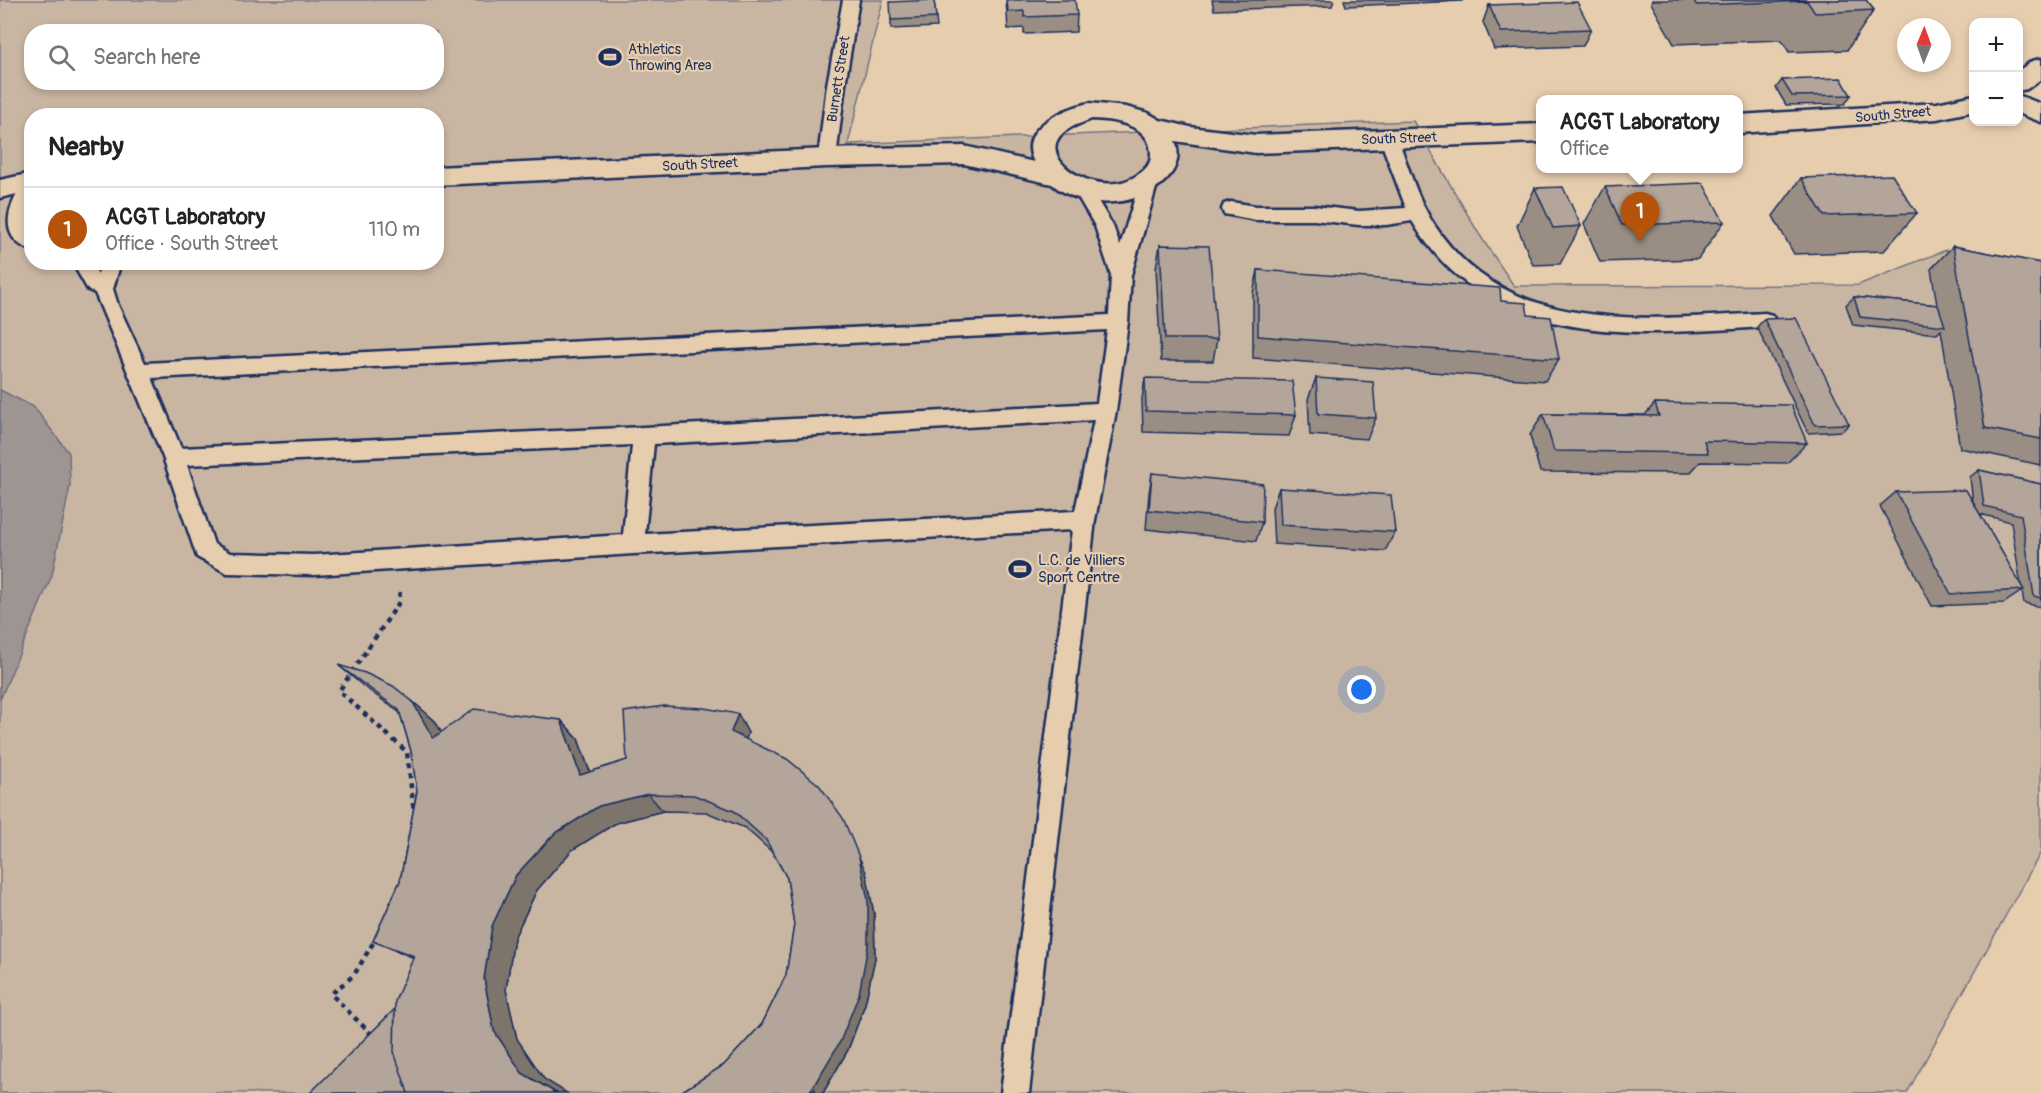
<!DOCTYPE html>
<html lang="en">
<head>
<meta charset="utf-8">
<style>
  :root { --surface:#fff; --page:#f2f2f2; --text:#222; --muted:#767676; --line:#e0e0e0; --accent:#b45309 }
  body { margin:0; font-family:Pangolin,sans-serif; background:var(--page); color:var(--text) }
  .controls { position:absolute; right:18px; top:18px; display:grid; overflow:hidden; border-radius:12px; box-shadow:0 3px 9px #0003 }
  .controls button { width:54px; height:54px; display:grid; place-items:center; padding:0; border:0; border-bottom:2px solid var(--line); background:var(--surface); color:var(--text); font:30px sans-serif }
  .compass { position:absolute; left:1897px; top:18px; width:54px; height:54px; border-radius:50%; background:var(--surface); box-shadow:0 3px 9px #0003; rotate:1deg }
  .you { position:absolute; left:1362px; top:690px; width:21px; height:21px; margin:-15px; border:4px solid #fff; border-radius:50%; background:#1a73e8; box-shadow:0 0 0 9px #1a73e833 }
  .badge { display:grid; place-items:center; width:39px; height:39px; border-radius:50%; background:var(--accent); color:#fff; font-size:20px; font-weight:700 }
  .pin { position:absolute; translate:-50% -50px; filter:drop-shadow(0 2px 3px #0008) }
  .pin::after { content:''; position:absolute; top:32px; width:21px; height:18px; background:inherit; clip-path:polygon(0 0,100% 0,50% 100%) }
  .popup { position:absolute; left:1536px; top:95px; width:207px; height:78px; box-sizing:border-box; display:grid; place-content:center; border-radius:12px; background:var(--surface); filter:drop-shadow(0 2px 4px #0005); font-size:20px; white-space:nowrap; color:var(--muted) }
  .popup b { font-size:22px; color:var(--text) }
  .popup::after { content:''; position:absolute; left:50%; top:100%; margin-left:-12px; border:12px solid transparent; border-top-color:var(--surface) }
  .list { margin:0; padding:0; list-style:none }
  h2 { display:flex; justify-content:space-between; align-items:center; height:78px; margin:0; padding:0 24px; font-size:26px }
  h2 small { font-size:20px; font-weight:400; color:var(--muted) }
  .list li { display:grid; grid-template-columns:39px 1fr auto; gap:18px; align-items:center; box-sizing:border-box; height:84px; padding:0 24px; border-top:2px solid var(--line) }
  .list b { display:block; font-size:22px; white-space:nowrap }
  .list p { margin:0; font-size:20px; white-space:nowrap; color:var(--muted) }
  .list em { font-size:20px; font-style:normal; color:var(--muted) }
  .icon { flex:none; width:33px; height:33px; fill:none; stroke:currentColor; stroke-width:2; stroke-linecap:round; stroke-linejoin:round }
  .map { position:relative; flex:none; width:2041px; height:1093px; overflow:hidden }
  .search { position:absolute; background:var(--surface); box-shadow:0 3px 9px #0003; left:24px; top:24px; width:420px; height:66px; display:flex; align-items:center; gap:15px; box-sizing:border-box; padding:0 21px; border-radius:24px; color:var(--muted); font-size:22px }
  .panel { position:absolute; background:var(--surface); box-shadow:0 3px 9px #0003; left:24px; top:108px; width:420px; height:162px; border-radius:24px }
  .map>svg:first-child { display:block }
  .green { fill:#c9b6a2; stroke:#727280; stroke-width:1.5; fill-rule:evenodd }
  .water { fill:#9e9592; stroke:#6a6c7d; stroke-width:1.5 }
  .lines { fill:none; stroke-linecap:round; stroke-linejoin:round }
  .lane-casing { stroke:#1b2f5e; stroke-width:5 }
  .street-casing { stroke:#1b2f5e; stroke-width:5 }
  .path { stroke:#1b2f5e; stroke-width:4.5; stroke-dasharray:5 5; stroke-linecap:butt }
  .lane { fill:#e6cdae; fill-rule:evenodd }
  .street { fill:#e6cdae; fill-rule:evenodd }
  .wall { fill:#9a8e84; stroke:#1b2f5e; stroke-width:1.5; fill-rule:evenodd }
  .shaded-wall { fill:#7d746c; stroke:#1b2f5e; stroke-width:1.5 }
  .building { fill:#b3a59a; stroke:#1b2f5e; stroke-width:1.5 }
  .labels { text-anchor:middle; stroke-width:4.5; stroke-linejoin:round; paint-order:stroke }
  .far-poi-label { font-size:14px; fill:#1b2f5e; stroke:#e6cdae; text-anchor:start }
  .far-street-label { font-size:14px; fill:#1b2f5e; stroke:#e6cdae }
  .poi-label { font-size:15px; fill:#1b2f5e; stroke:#e6cdae; text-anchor:start }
</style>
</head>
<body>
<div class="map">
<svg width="2041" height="1093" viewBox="0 0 2041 1093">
  <rect width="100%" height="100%" fill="#e6cdae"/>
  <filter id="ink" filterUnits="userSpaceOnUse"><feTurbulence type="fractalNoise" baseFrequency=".0167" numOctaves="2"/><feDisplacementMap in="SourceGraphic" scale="12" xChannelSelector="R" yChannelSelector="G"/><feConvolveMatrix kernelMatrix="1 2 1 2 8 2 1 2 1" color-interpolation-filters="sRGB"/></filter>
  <g filter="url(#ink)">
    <!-- green -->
    <path class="green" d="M0,0H883L848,144L1413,121L1479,234L1514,286L1858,285L1946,250L2041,274V852L1907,1093H0ZM32,32H436V82H32ZM32,116H436V262H32Z"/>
    <!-- water -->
    <path class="water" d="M0,390L34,407L69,453L70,486L52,575L0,700Z"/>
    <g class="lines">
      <!-- lane casing -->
      <g class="lane-casing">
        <path id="lane" d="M843,0H859L845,85L836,158L833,162H821L818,158L827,85Z
          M1389,133L1395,135L1398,139C1409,169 1418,201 1435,226C1507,337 1651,319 1765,313L1772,315L1775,320L1772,325L1765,327C1636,335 1488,350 1412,221L1386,225H1359L1314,220H1256L1224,214L1222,209L1224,204L1231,202L1256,206H1314L1359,211L1406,208L1380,139L1383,135Z
          M1149,175L1155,177L1158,181L1131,275L1128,322L1116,411L1095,520L1029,1093H1001L1072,530L633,554L314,575L227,573L197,557L163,457L95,293L88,290L72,262H91L98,274L102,262H121L113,289L118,305L145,363L1109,315L1111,275L1095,226L1074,190L1077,186L1083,184L1089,186L1113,226L1120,246L1140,181L1143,177ZM1107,330L1097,403L644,427L181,448L152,378ZM1094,420L1075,511L645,534L654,444ZM632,445L623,535L314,555L230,553L214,544L187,465Z"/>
      </g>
      <!-- street casing -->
      <g class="street-casing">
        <path id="street" d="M2041,59V79L2027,89L2018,91V71L2032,61Z
          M1974,95V111L1937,119L1739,133V115L1937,103Z
          M2018,95L2041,104V122L2018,113Z
          M1089,103L1126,107L1148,113L1160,120L1190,127L1256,135L1541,124V142L1256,153L1175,141C1189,177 1143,201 1114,202C1093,204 1068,198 1052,184L964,164L827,167L436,185V167L827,149L964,146L1034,162C1016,128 1064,109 1089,103ZM1092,119C1116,120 1152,125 1151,155C1151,165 1144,171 1136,176C1095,202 1025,153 1070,128C1077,124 1085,122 1092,119Z
          M32,173V250C3,241 5,216 17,194L0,198V180Z"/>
      </g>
      <!-- path -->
      <path class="path" d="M400,592L398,604L339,691L407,752L414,813
        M372,1035L331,994L354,975L376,938"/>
      <!-- lane -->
      <use href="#lane" class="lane"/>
      <!-- street -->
      <use href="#street" class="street"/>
    </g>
    <!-- wall -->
    <path class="wall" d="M934,0L937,27L891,29V20Z
      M1006,0L1077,15L1076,32L1024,34V28L1008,29Z
      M1212,0H1334L1332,6L1214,10Z
      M1344,0H1462V1L1346,6Z
      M1652,0H1866L1874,10L1847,50L1789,52L1782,40L1674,44L1651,3Z
      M1489,5L1591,29L1583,46L1494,49L1483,22Z
      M1782,80L1851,95L1845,104L1786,105L1776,88Z
      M1801,178L1917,213L1884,251L1794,254L1773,216Z
      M1605,187L1724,222L1698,259L1600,262L1584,224Z
      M1535,188L1581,226L1560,264L1533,265L1517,226Z
      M1160,245L1217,339L1213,361H1161L1156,268Z
      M1953,246L2041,263V465L1960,448L1941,330L1937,334L1853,325L1846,305L1854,297L1937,305L1931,269Z
      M1258,270L1501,301L1528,315L1559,359L1545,381L1253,358V293Z
      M1764,319L1849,424L1842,431L1808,433L1757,327Z
      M1145,378L1296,415L1289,436L1143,432L1142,399Z
      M1316,378L1376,418L1367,439L1310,435L1308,399Z
      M1655,403L1807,443L1787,463L1700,462L1690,473L1540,472L1530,435L1543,414L1645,415Z
      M1979,470L2041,484V607L2024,603L2022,591L2004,603L1932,606L1880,506L1896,492L1973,502L1970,477ZM1980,514L2011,522L2021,586Z
      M1152,473L1262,522L1256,541L1146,529L1149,493Z
      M1279,488L1395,532L1385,551L1274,544L1272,508Z
      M338,665L412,701L435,721L441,732L561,720L578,739L590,772L627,760L738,714L748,733L746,739L866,872L874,914L875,958L865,1004L848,1050L823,1093H679L724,1065L762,1024L786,975L794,925L787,878L772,852L745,828L706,812L663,811L616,823L572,850L537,890L514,938L506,990L517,1039L544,1079L313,1091L395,1009L414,958L373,941L400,881L417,791L411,751L400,713L363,686Z"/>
    <!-- shaded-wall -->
    <path class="shaded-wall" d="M412,701L435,721L455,756L433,738Z
      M738,714L748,733L742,751L731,732Z
      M561,720L578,739L597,792L580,775Z
      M648,794L663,811L616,823L572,850L537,890L514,938L506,990L517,1039L544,1079L567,1093H556L522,1073L494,1031L484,979L492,926L516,875L554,834L599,806Z
      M859,857L866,872L874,914L875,958L865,1004L848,1050L823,1093H808Z"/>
    <!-- building -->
    <path class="building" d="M934,0L936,18L891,20L890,2Z
      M1007,0H1075L1077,15L1024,17V11L1008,12Z
      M1693,0H1866L1874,10L1815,13L1807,1L1696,5Z
      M1577,2L1591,29L1501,32L1489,5Z
      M1841,78L1851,95L1792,96L1782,80Z
      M1892,175L1917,213L1824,216L1801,178Z
      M1703,183L1724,222L1622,225L1605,187Z
      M1563,187L1581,226L1553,228L1535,188Z
      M1160,245L1209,246L1217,339H1165Z
      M1953,246L2041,263V439L1985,428Z
      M1258,270L1500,288L1501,301L1526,303L1528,315L1551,317L1559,359L1258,336Z
      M1854,297L1938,305L1945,326L1860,317Z
      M1796,318L1849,424L1815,425L1764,319Z
      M1145,378L1292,381L1296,415L1146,411Z
      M1316,378L1373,382L1376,418L1318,414Z
      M1655,403L1791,405L1807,443L1704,441L1708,453L1554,451L1543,414L1659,416Z
      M1979,470L2041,484V598L2034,596L2021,515L1984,506Z
      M1152,473L1263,484L1262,522L1149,510Z
      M1279,488L1391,495L1395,532L1281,525Z
      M1966,490L2024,590L1951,594L1896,492Z
      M338,665L365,673L393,686L412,701L433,738L474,709L561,720L580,775L627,760L624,712L664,706L704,708L738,714L731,732L787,759L819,785L843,818L859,857L868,900V946L859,994L840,1042L813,1087L808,1093H679L724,1065L762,1024L786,975L794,925L787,878L766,840L734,811L694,795L648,794L599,806L554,834L516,875L492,926L484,979L494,1031L522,1073L556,1093H408L394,1052L395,1001L414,956L373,941L400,881L417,791L411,751L399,710Z
      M395,1009L394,1052L408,1093H310Z
      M815,1089L816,1093H811Z"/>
  </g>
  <!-- icons -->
  <defs>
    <g id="stadium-bare" transform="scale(1.8)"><path d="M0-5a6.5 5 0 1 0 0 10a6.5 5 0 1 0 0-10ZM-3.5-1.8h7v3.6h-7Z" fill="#1b2f5e" stroke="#e6cdae" stroke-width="2.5" paint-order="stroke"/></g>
  </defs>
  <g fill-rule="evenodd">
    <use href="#stadium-bare" x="610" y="57"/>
    <use href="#stadium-bare" x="1020" y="569"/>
  </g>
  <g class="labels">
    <!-- far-poi labels -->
    <g class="far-poi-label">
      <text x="628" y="54">Athletics<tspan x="628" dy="16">Throwing Area</tspan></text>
    </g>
    <!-- far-street labels -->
    <g class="far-street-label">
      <text transform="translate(838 79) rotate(-81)" y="5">Burnett Street</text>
      <text transform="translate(1893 114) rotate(-5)" y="5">South Street</text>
      <text transform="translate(1399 138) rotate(-2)" y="5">South Street</text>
      <text transform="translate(700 164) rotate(-3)" y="5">South Street</text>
    </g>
    <!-- poi labels -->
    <g class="poi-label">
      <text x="1038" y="565">L.C. de Villiers<tspan x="1038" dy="17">Sport Centre</tspan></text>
    </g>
  </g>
</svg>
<div class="controls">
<button>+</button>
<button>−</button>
</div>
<svg class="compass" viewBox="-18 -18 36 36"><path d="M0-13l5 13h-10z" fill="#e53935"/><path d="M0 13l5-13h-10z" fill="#767676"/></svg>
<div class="you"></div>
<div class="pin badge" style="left:1640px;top:242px">1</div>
<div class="popup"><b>ACGT Laboratory</b>Office</div>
<div class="search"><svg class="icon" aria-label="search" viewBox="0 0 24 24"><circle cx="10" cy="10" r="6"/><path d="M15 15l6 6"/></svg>Search here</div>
<section class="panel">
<h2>Nearby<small></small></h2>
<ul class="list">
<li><span class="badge">1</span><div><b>ACGT Laboratory</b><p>Office · South Street</p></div><em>110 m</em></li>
</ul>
</section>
</div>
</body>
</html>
